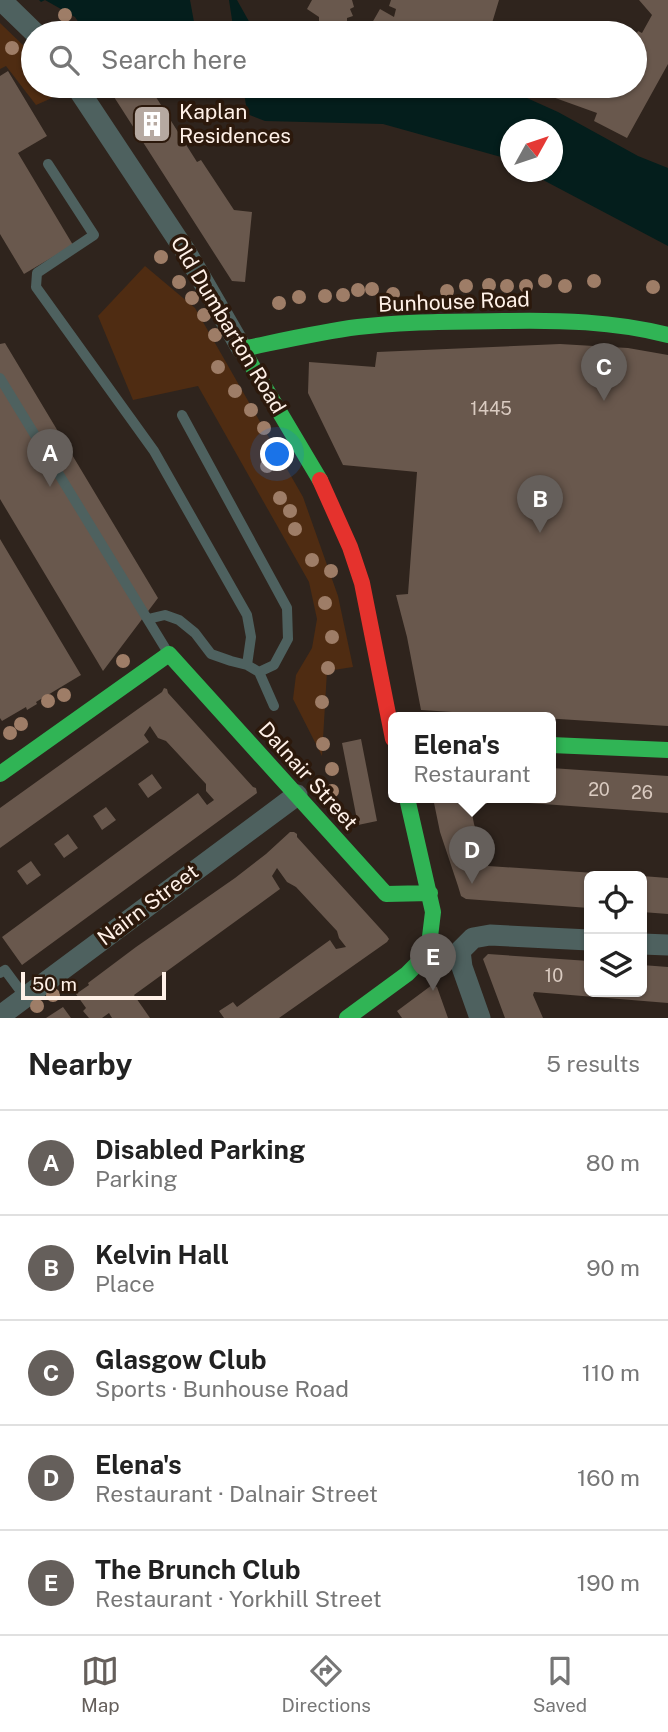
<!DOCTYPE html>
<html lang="en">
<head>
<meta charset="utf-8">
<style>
  :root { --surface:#fff; --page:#f2f2f2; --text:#222; --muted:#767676; --line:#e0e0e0; --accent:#655f5b }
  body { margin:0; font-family:"Public Sans",sans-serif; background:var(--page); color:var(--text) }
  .controls { position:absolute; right:21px; bottom:21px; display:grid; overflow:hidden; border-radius:10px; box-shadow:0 2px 5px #0004 }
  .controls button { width:63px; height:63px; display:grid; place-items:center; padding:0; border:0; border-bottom:2px solid var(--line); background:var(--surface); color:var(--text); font:35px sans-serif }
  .compass { position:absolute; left:500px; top:119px; width:63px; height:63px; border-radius:50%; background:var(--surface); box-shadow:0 2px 5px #0004; rotate:50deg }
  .scale { position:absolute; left:21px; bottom:18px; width:145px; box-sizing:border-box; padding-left:7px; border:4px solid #fff1e8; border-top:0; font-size:19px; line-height:24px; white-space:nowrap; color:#fff1e8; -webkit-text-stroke:5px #2c190c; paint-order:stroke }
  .you { position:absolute; left:278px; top:455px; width:24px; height:24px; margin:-18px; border:5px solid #fff; border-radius:50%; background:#1a73e8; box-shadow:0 0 0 10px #1a73e833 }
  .badge { display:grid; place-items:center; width:46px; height:46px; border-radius:50%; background:var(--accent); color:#fff; font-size:23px; font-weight:700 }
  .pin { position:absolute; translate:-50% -58px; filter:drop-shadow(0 2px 4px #0008) }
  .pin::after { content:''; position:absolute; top:37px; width:24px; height:21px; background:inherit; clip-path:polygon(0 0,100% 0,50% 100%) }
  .popup { position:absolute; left:388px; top:712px; width:168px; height:91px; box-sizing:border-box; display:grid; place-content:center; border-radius:10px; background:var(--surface); filter:drop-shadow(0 2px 5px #0005); font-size:23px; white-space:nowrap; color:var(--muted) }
  .popup b { font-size:26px; color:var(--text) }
  .popup::after { content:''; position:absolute; left:50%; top:100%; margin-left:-14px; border:14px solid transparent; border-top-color:var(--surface) }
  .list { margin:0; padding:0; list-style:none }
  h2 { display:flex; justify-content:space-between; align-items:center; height:91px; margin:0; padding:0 28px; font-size:30px }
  h2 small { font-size:23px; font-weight:400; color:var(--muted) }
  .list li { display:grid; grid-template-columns:46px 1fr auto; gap:21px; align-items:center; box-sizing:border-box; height:105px; padding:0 28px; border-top:2px solid var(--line) }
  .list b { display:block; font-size:26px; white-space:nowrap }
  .list p { margin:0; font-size:23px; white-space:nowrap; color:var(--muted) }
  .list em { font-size:23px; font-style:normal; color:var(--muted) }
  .icon { flex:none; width:38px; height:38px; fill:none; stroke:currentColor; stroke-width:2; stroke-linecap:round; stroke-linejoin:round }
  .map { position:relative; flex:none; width:668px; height:1018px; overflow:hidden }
  .search { position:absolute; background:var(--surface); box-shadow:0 2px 5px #0004; left:21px; right:21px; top:21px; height:77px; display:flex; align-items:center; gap:18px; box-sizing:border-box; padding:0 24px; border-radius:38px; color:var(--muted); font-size:26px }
  .sheet { height:616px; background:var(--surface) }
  nav { display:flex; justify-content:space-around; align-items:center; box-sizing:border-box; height:98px; border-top:2px solid var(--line); background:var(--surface); font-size:19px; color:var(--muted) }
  nav a { display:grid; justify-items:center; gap:4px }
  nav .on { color:var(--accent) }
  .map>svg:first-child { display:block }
  .green { fill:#4f2c12 }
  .water { fill:#041e1c }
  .pier { fill:#2f241d }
  .building { fill:#69584d }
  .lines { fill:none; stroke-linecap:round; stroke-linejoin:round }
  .lane { stroke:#4e615f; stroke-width:10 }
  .street { stroke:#4e615f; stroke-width:21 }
  .fast { stroke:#30b455; stroke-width:16 }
  .jam { stroke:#e5322d; stroke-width:16 }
  .tree { fill:#9e7d67 }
  .labels { text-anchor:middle; stroke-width:7; stroke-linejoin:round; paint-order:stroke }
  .number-label { font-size:18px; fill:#dacbc1 }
  .poi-label { font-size:21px; fill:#fff1e8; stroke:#2c190c; text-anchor:start }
  .street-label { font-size:21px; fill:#fff1e8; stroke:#2c190c }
</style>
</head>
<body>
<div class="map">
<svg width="668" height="1018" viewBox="0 0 668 1018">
  <rect width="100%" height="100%" fill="#2f241d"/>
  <!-- green -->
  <path class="green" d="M0,23L27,49L33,61V86H46L52,98L36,105L6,66L0,69Z
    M145,266L195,308L303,497L338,596L353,667L327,671L322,756L293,699L296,675L312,648L317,619L309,582L198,386L133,400L98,316Z"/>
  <!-- water -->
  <path class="water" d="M39,0H237L251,25L285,33L89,32L83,29L75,17L45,0L41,2Z
    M195,86H500L558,112L638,156L668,168V246L528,172H552V130H510V162L501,157L383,124L265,121L204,97L198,91Z"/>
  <!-- pier -->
  <path class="pier" d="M190,0H229L234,33H196Z
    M205,86H243L248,118L207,101Z"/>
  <!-- building -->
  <path class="building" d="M312,0H352L354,7L350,9L353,16L347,18V24H319V17L307,9Z
    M391,0H499L489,33H375L368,30L380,9L394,17L396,9L389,6Z
    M639,0H668V64L627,138L594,121L597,113L522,86H604L603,91L609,93L613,86H635V37L638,31L642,33L652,15Z
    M8,71L47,136L18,153L73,245L24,274L0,234V76Z
    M107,86H149L197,162L201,160L234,210L252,212L245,282L232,281Z
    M5,343L158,598L103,671L0,499V344Z
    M560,344L628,348L668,355V726L421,710L407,637L396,595L408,594L417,472L343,465L308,393L309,362L375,367L377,352Z
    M0,539L81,675L36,702L37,704L27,710L26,707L2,721L0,718Z
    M164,688L167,689L168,693L253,787L256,788L257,793L22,965L2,937L198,793L207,805L214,800L206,791V784L166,741L158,738L150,726L144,735L149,742L0,848V808L138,709L162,692Z
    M361,739L377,821L358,825L342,743Z
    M551,768L668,776V813L487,800V804H483V798H551Z
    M152,774L162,788L148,798L138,784Z
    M433,798H469L474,824L488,866L610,874V876H589V908L466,899L461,896L458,886L440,832Z
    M106,807L116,820L102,830L93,816Z
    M290,832H294L297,834V837L387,936L389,939L387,942L279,1018H224L219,1011L233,1002L237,1007L330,940L336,949L346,947L339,938L337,931L296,887L287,882L277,868L272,876L280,889L134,995L150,1018H112L109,1013L102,1018H89L83,1011L86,1008L76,994L89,985L88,983L136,947L235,878L266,854Z
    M68,834L78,848L64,858L54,844Z
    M31,861L41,875L27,885L17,871Z
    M642,876L668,878V914L642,912Z
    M488,954L589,961V992H642V965L668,967V1003L534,992L533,995L543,1018H505L483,959Z
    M432,985L437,987L448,1018H402L397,1011Z
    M63,1007L71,1018H46Z"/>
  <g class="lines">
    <!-- lane -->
    <path class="lane" d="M48,164L94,235L37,273L36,287L154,451L247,615L251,637L247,665
      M0,378L167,651
      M148,619L165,615L179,620L195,633L211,654L231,661L247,665L259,672L274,665L288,639L287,608L182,415
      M259,672L274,706
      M0,973L5,970L25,997"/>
    <!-- street -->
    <path class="street" d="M1,0L35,33
      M76,86L186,252L242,349
      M642,944L668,945
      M460,951L473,938L490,935L589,940
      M460,951L462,967L480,1018
      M0,1016L297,795"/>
    <!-- fast -->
    <path class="fast" d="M320,480L242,349C281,341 319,332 358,327C406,321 455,322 503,321C559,320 613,321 668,335
      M551,745L668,750
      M0,774L169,654L386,894L430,893
      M347,1018L407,974L419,962L429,945L433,912L407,798"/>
    <!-- jam -->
    <path class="jam" d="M320,480L350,547L362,583L393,739"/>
  </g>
  <!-- trees -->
  <g class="tree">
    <circle cx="65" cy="15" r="7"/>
    <circle cx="12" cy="48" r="7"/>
    <circle cx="161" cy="257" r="7"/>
    <circle cx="545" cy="281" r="7"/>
    <circle cx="594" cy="281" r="7"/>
    <circle cx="179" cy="282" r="7"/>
    <circle cx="489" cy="285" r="7"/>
    <circle cx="466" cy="286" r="7"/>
    <circle cx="507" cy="286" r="7"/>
    <circle cx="526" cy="286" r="7"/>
    <circle cx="565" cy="286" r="7"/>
    <circle cx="653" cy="287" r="7"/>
    <circle cx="372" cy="289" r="7"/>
    <circle cx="358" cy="290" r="7"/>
    <circle cx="447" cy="291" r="7"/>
    <circle cx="393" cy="294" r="7"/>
    <circle cx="343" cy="295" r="7"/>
    <circle cx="325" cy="296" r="7"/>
    <circle cx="299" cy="297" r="7"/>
    <circle cx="192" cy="298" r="7"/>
    <circle cx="279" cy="303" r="7"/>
    <circle cx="204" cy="315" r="7"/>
    <circle cx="215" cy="335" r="7"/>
    <circle cx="218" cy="367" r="7"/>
    <circle cx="235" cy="391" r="7"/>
    <circle cx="251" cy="410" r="7"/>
    <circle cx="264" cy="428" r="7"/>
    <circle cx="267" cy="466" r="7"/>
    <circle cx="280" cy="498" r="7"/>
    <circle cx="290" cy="511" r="7"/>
    <circle cx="295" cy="529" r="7"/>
    <circle cx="312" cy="560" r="7"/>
    <circle cx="331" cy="571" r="7"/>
    <circle cx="325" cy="603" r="7"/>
    <circle cx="332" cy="637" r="7"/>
    <circle cx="123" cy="661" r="7"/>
    <circle cx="328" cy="668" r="7"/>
    <circle cx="64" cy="695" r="7"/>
    <circle cx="48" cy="701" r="7"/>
    <circle cx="322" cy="702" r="7"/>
    <circle cx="21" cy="724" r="7"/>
    <circle cx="10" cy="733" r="7"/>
    <circle cx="323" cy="744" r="7"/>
    <circle cx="332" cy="769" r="7"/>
    <circle cx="332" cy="791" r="7"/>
    <circle cx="53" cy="995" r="7"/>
    <circle cx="37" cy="1006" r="7"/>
  </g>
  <!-- icons -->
  <defs>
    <g id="building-square" transform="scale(2.0125)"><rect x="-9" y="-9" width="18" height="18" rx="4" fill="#b6a9a1" stroke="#2c190c"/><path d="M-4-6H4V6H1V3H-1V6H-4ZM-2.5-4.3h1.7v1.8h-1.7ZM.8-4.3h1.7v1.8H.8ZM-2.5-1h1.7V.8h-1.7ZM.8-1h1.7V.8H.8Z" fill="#fff"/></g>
  </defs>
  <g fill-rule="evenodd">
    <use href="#building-square" x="152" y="124"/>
  </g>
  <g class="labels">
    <!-- number labels -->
    <g class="number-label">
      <text x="491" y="415">1445</text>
      <text x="599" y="796">20</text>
      <text x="642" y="799">26</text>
      <text x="554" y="982">10</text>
    </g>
    <!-- poi labels -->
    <g class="poi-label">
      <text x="179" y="119">Kaplan<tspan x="179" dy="24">Residences</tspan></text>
    </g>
    <!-- street labels -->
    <g class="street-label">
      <text transform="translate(454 302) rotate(-2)" y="7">Bunhouse Road</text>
      <text transform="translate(228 325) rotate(59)" y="7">Old Dumbarton Road</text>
      <text transform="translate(308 776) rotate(48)" y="7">Dalnair Street</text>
      <text transform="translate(148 905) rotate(-37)" y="7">Nairn Street</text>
    </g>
  </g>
</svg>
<div class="controls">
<button><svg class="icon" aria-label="locate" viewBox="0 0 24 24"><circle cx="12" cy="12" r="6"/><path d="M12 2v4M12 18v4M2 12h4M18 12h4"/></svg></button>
<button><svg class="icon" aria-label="layers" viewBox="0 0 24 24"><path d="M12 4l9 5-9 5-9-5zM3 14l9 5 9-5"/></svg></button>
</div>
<svg class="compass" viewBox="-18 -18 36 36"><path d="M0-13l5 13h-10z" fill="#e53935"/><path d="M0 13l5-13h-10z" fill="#767676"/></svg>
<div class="scale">50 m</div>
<div class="you"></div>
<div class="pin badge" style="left:50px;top:487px">A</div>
<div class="pin badge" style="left:540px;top:533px">B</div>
<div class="pin badge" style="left:604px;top:401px">C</div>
<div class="pin badge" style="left:472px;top:884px">D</div>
<div class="popup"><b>Elena's</b>Restaurant</div>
<div class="pin badge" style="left:433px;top:991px">E</div>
<div class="search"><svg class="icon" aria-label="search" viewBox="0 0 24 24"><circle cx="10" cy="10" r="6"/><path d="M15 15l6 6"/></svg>Search here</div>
</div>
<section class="sheet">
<h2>Nearby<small>5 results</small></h2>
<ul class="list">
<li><span class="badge">A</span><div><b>Disabled Parking</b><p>Parking</p></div><em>80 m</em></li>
<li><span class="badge">B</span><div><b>Kelvin Hall</b><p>Place</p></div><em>90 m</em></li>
<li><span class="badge">C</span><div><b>Glasgow Club</b><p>Sports · Bunhouse Road</p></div><em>110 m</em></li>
<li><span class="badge">D</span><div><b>Elena's</b><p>Restaurant · Dalnair Street</p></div><em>160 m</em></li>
<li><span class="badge">E</span><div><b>The Brunch Club</b><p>Restaurant · Yorkhill Street</p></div><em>190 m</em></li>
</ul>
</section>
<nav>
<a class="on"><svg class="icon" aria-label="map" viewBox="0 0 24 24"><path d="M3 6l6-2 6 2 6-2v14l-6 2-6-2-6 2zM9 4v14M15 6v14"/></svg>Map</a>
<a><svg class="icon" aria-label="directions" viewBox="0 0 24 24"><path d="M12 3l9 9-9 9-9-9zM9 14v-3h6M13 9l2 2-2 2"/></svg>Directions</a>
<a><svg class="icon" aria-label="saved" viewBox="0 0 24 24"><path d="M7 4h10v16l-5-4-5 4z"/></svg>Saved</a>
</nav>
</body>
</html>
